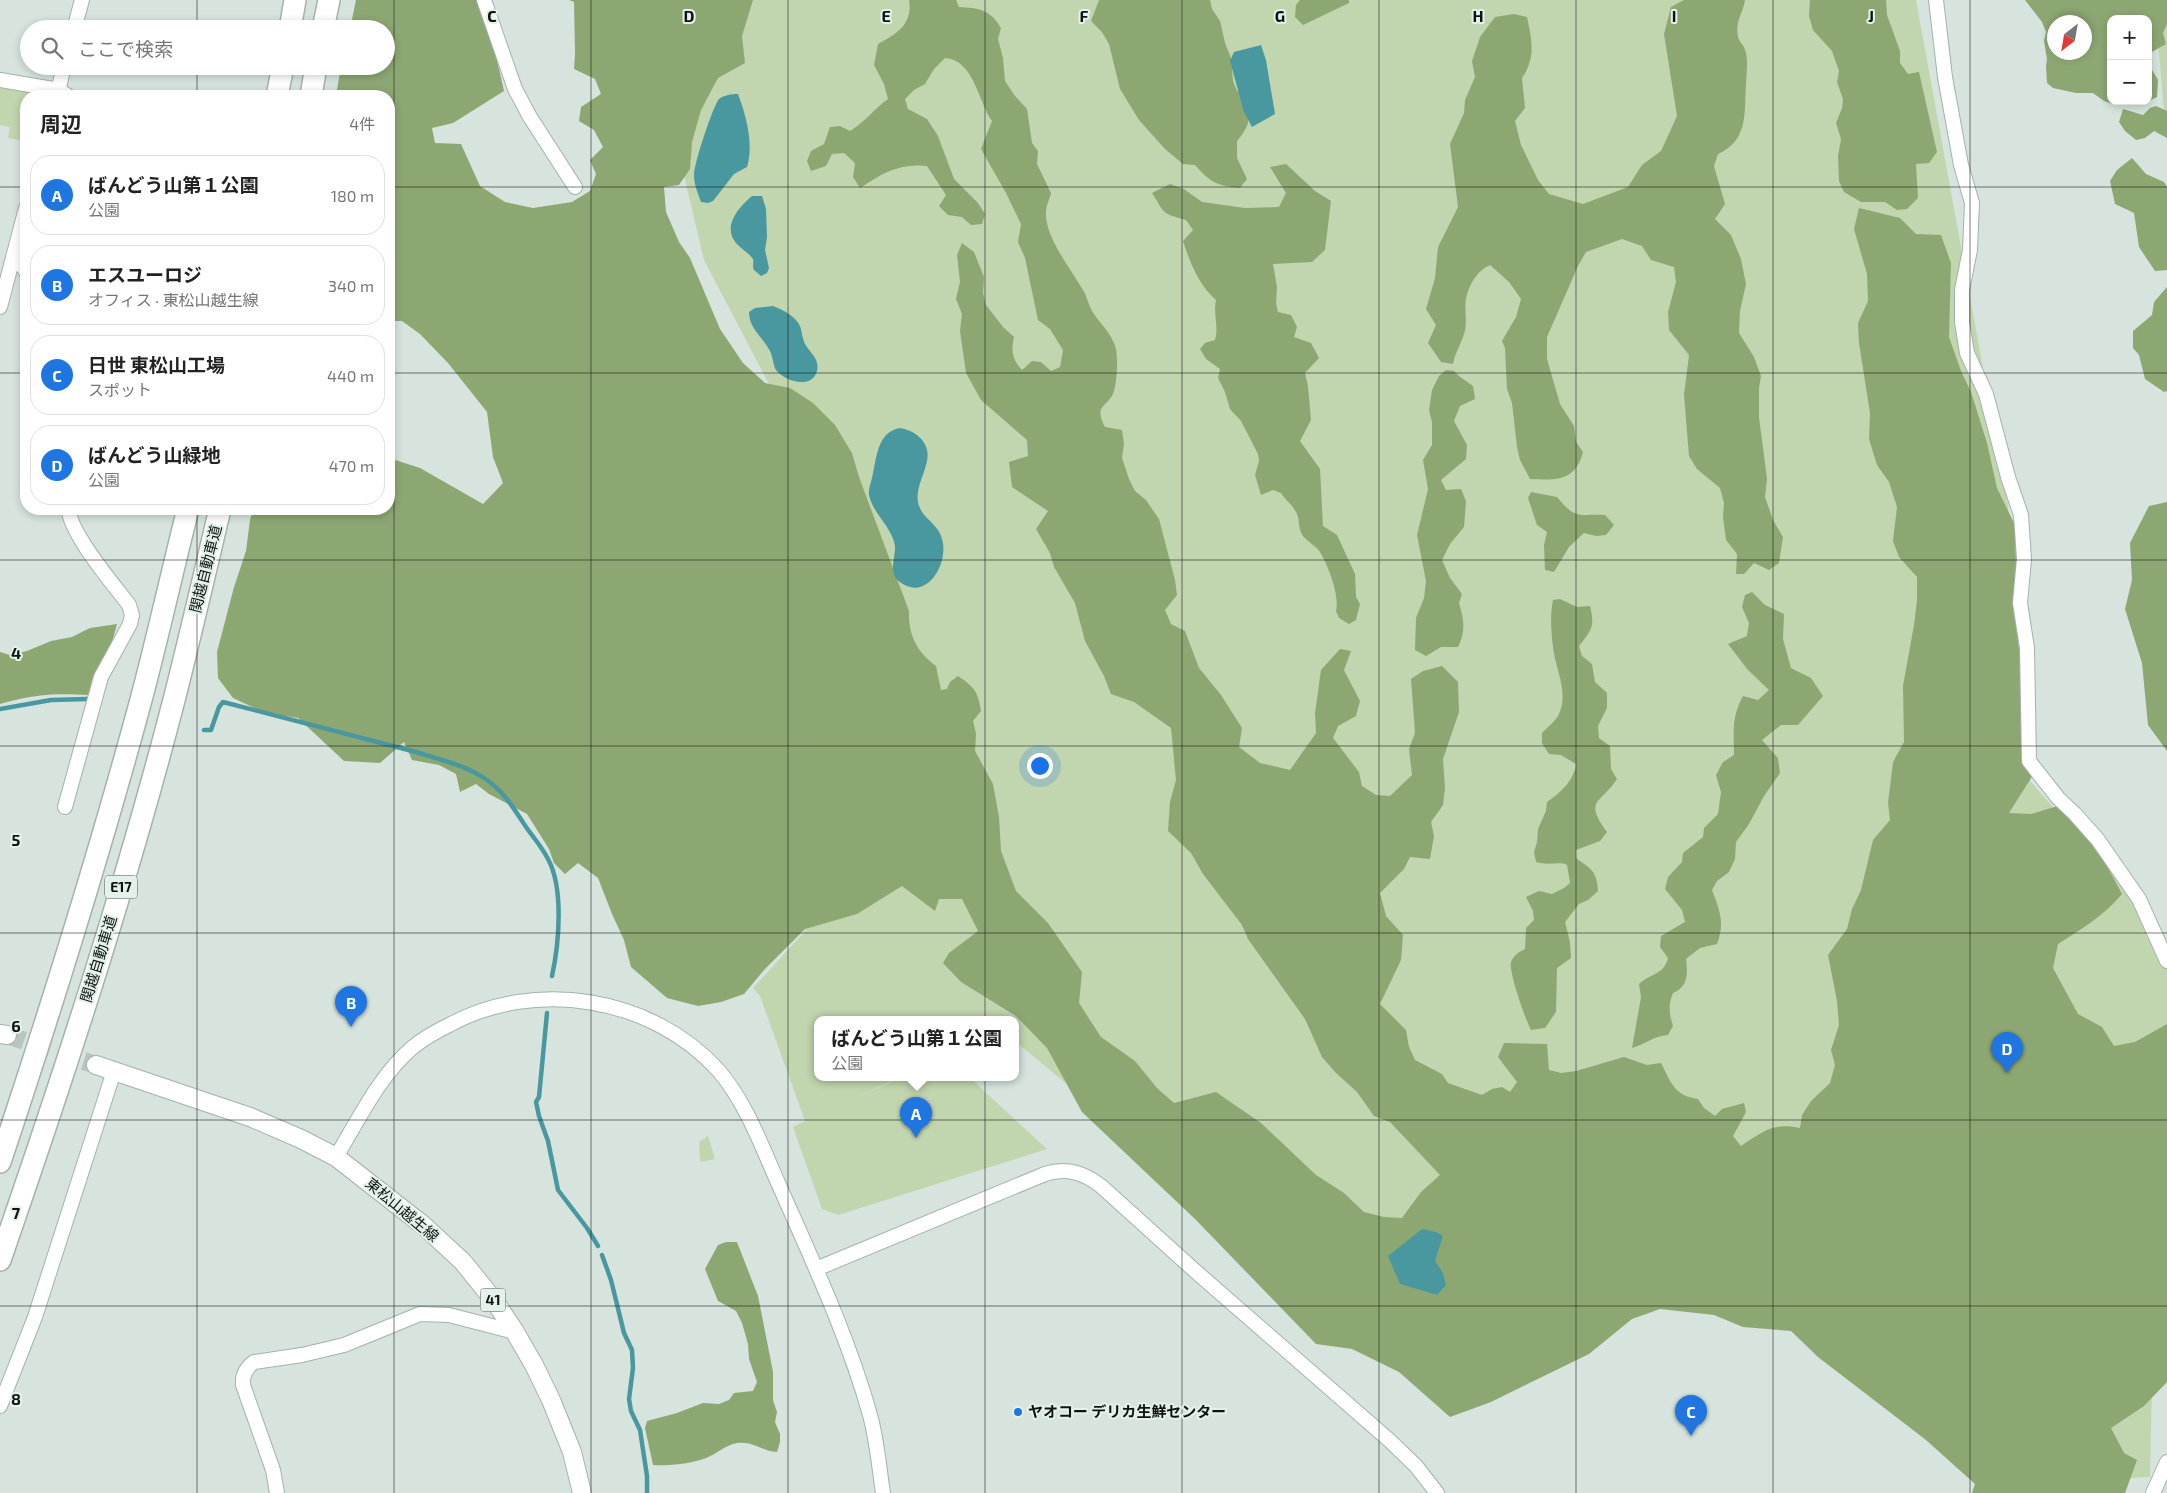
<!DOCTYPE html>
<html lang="ja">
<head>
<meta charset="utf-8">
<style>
  :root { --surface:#fff; --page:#f6f6f6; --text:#222; --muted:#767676; --line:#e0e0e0; --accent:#1f76e0 }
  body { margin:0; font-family:"Exo 2","Noto Sans JP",sans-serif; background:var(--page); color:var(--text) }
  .controls { position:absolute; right:15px; top:15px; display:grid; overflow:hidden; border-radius:10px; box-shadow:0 2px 8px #0003 }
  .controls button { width:45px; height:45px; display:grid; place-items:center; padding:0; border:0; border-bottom:1px solid var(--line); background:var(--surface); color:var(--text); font:25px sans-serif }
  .compass { position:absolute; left:2047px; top:15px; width:45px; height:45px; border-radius:50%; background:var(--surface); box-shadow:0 2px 8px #0003; rotate:211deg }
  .you { position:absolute; left:1039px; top:765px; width:18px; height:18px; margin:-12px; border:4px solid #fff; border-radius:50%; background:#1a73e8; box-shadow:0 0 0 8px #1a73e833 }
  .badge { display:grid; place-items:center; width:32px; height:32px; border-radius:50%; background:var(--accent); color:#fff; font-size:16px; font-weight:700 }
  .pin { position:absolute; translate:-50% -41px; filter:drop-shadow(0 1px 2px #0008) }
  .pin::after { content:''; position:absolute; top:26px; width:18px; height:15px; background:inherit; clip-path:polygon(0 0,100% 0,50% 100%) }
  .popup { position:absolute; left:814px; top:1016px; width:205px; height:65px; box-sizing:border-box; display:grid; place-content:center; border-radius:10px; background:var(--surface); filter:drop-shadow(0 1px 4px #0005); font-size:16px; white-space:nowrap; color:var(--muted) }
  .popup b { font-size:19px; color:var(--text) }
  .popup::after { content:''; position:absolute; left:50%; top:100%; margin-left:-10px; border:10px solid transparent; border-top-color:var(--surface) }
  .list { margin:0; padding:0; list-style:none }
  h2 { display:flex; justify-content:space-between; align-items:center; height:65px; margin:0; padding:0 20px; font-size:21px }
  h2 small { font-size:16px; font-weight:400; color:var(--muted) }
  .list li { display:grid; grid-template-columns:32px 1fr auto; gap:15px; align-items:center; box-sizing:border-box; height:80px; margin:0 10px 10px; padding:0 10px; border:1px solid var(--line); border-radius:20px }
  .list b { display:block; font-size:19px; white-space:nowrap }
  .list p { margin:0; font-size:16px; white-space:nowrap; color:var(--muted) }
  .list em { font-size:16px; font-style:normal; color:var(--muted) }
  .icon { flex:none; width:28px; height:28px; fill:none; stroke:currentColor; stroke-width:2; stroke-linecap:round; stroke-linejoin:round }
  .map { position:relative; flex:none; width:2167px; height:1493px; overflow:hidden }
  .search { position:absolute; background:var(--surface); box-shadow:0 2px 8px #0003; left:20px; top:20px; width:375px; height:55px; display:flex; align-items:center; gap:12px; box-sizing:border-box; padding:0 18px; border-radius:28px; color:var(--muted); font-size:19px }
  .panel { position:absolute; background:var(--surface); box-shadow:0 2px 8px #0003; left:20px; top:90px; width:375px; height:425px; border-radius:20px }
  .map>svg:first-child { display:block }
  .green { fill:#c1d5af }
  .forest { fill:#8da773; fill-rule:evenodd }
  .water { fill:#4a989f }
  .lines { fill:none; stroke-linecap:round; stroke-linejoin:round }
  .stream { stroke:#4a989f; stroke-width:4.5 }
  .major-tunnel { stroke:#b8c5bf; stroke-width:18; stroke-dasharray:18 9; stroke-linecap:butt }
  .minor-casing { stroke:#a4b2ac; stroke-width:16 }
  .major-casing { stroke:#a4b2ac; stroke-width:20 }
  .highway-casing { stroke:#a4b2ac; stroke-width:24 }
  .minor { stroke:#fff; stroke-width:14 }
  .major { stroke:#fff; stroke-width:18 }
  .highway { stroke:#fff; stroke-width:21 }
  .grid { fill:none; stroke:#0f1412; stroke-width:1; stroke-opacity:0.55 }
  .poi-dot { fill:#1f76e0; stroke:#e3f1ea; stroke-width:2 }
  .labels { text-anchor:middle; stroke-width:4; stroke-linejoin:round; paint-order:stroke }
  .shield { fill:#e3f1ea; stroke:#4f5653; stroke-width:1 }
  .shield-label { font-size:14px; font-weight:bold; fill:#0f1412 }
  .street-label { font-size:15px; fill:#0f1412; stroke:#e3f1ea }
  .poi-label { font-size:15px; font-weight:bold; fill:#0f1412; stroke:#e3f1ea; text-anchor:start }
  .grid-label { font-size:16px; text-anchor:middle; font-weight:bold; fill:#0f1412; stroke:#e3f1ea; stroke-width:4; stroke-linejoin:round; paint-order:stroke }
</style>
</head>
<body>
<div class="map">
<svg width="2167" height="1493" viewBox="0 0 2167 1493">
  <rect width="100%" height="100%" fill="#d6e4dd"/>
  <!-- green -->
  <path class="green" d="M623,0H1916L2008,505L2013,663L2030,781L2133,898L2167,968V1091L2158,1105L2150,1477L2077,1481L1780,1317L1222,1214L1015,1041V1019H817V1077H900L853,1099L903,1077H969L1047,1149L838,1215L822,1209L793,1127L805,1121L760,996L753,988L816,919L813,468L704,260L673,129Z
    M2154,0H2167V143Z
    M0,83L42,91L40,96H26L25,141L8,138L10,127L0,125Z
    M708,1136L715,1159L700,1162L699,1142Z"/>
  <!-- forest -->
  <path class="forest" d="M356,0H478L485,8L504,91L453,123L432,128L435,143L461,144L480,186L505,202L533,208L572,202L590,191L596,174L590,160L603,147L594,130L579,121L581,107L601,94L595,79L574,69L575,54L574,2L569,0H753L742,36L745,63L718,78L701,110L692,142L690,169L679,185L664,187L666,212L679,242L690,258L720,329L743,363L765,383L790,388L813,403L835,425L852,453L859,477L909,611C908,635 917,652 936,666L941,690L947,689L950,682L958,676C974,687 978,691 981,711L973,721L976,734L975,751L993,784L999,817L1001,851L1016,891L1048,923L1082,972L1079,1003L1101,1037L1135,1061L1157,1088L1174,1103L1216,1092L1261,1123L1316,1175L1344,1193L1364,1212L1384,1217L1402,1218L1421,1192L1440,1175L1390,1122L1374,1116L1357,1092L1335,1072L1322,1057L1305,1019L1248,939L1242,925L1203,874L1191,853L1168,831L1170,802L1176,780L1171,728L1134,702L1111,694L1104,676L1085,641L1075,603L1054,567L1050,553L1036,529L1048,511L1012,487L1009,462L1028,456L1027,440L981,400L966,373L960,331L962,314L956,299L960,282L957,255L962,243L974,252L984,277L983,293L986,305L1003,327L1014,337C1011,351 1012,359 1022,370L1032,361L1041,362L1051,371L1060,367L1063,350L1050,329L1038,320L1025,258L1018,242L1021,224L1006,193L981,149L992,121C978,101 974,60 945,58L934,69L925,84L914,90L905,99L908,109L927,119L938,136L954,179L978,203L985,214L982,224L971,225L962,217L948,215L939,206L946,195L927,166C899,163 883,173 860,188L853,177L855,163L844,153L832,154L826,166L811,171L807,161L811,151L824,144L830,127L840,126L850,131C866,121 873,110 888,99L884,84L874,65L878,44C897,34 913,24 909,0H956L959,7C978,8 990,9 1001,28L998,39L1003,58L1005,81L1015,96L1027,109L1032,143L1038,151L1037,164L1051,193C1050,199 1046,205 1046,211C1044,236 1071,269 1083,290C1087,296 1088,304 1092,311C1100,324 1112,333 1116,349C1118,361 1117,380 1114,391C1108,408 1093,404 1105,427L1122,430L1124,444L1122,458L1129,479L1135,491L1146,500L1159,519L1175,580L1177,595L1165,610L1171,624L1185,631L1199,668L1221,695L1242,728L1239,747L1260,763L1290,770L1316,733L1315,713L1321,670L1340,649L1351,651L1344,670L1360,701L1356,716L1338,726L1333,738L1359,772L1362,786L1376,795L1390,796L1412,775L1409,749L1415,733L1411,679L1423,671L1442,666L1458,682L1459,712L1443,759L1445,788L1443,805L1431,822L1434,836L1430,859L1410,857L1404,869L1380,893L1386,916L1403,935L1401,960L1380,1004L1406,1030L1409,1047L1415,1060L1442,1074L1448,1083L1482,1095L1492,1089L1502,1087L1510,1092L1517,1082L1498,1057L1504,1043L1547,1044L1549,1070L1561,1073L1576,1071L1624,1057L1647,1065L1661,1063C1671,1082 1674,1096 1698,1099L1704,1108L1715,1116L1722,1109L1744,1103L1746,1112L1733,1136L1741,1146C1762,1132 1774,1122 1800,1128L1802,1115L1811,1101L1830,1083L1835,1065L1831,1050L1839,1025L1837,1001L1828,955L1847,929L1852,909L1861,890L1873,840L1890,820L1888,803L1893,762L1904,742L1903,686L1914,625L1917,600V577L1899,557L1893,541L1897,507L1889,482L1877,465L1869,439L1870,413L1859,343L1858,323L1868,301L1867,274L1854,229L1859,208L1900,218L1916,234L1941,235L1951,263L1949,337L1961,371L1971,392L1987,443L1997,488L2015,525L2018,639L2033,775L2009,813L2031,814L2061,805L2093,840L2122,894C2104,916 2081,929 2058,944L2053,968L2078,1014L2102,1027L2114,1046L2135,1042L2167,1024V1382L2144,1406L2111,1428L2124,1453L2137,1460L2125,1493H1972L1975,1484L1926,1440L1818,1357L1791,1331L1743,1327L1714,1315L1660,1309L1632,1319L1589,1354L1491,1402L1450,1417L1399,1372L1352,1349L1316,1344L1195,1219L1082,1112L1047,1048L1016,1016L961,982L943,963L949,953L978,931L962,899H939L935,911L902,886L857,914L805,929L764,970L744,994L721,1002L698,1006L667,998L631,967L624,940L612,914L598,878L578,863L565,874L554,863L549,849L527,814L489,794L476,784L460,792L456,774L439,765L412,760L404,742L380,763L344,761L298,718L265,713L233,698L218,678L217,652L234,587L246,551L250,520L253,509H389V458L420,468L483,504L503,483L493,457L487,412L448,363L420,334L402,321H389V96H336L341,66H386V29H350Z
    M1099,0H1210L1212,9L1220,21L1225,43L1231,58L1233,81L1237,91L1245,94C1249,118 1253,122 1237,141V158L1247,179L1240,188C1217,186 1210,182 1195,165L1183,164L1165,149L1139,120L1120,89L1109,44L1102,32L1091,21Z
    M1300,0H1349V3L1303,25L1295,17L1296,5Z
    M1684,0H1745C1743,14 1735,20 1738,37C1739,42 1744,45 1745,50C1749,60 1746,74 1746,84C1744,113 1749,140 1718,154L1714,166L1725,204L1715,219L1731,235L1741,259L1746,284L1740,311L1739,333L1754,357L1761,376L1759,388V417L1767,479L1765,497L1773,520L1783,537L1779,563L1769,570L1754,563L1744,574H1736L1737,554L1726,540L1723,517L1724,503L1720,488L1697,469L1689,456L1684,395L1689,355L1669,330L1668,312L1676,282L1674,267L1651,260L1642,246L1622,239L1586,252L1578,266L1547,337V359L1560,404L1574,426L1576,442L1583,452C1575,482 1556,480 1530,479L1520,460L1517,447L1512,403L1507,389L1505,348L1502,341L1516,317L1521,299L1509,282L1490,265C1477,271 1470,283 1466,298C1464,309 1468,323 1464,334C1461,344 1455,353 1453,364L1441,362L1428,343L1436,325L1426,309L1435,278L1438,247L1458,207L1450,144L1464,113L1465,100L1475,77L1472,61L1480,37L1495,17L1514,14L1527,17C1532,40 1536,58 1522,78L1525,108L1515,121L1521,145L1538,180L1549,194L1583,204L1628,187L1642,165L1661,151L1677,116L1664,34L1671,7Z
    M1810,0H1886L1887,15L1900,51V63L1908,74L1919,72L1937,152L1929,163L1916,164L1918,198L1907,209L1897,210L1885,202H1861L1844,192L1839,181L1838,156L1841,139L1836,123L1842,108L1843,99L1837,82L1839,71L1832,51L1813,30L1809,16Z
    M2025,0H2167V24L2163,33L2166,44L2152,52L2151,68L2158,80L2157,97L2143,104H2113L2104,101L2093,93H2076L2053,88L2047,83L2046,66L2047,59L2044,41L2046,32L2042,22ZM2111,19H2148V101H2111ZM2054,22H2084V52H2054Z
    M2156,106L2167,111V138L2154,131L2145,138L2136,140L2125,131L2119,122L2123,109L2143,115L2150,108Z
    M2132,158L2146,174L2164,182L2167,187V270L2155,271L2139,247L2134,213L2115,204L2110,181L2117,170Z
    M1286,164L1315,191L1331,201L1325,250L1312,262L1273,264L1277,287L1276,303L1278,312L1291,315L1297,327L1294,337L1311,343L1319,358L1305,373L1308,386L1311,420L1300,441L1320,469L1323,526L1337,535L1355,574L1356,597L1360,604L1356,620L1349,624L1339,618L1336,611C1340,596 1328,565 1320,552C1316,546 1308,542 1303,536C1298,529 1300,522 1297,514C1293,505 1286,501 1281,493L1273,490L1261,495L1255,475L1259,461L1258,454L1241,421L1230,409L1225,392L1218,378L1220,369L1206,359L1200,349L1205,343L1215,340C1219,327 1213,314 1216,300C1199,285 1190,263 1183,241L1193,230L1186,220C1160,213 1165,213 1152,193L1170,184L1184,189L1202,202L1245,208L1279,207L1286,193L1270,167Z
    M2167,287V391L2164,392L2145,379L2139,355L2133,348V331L2152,315L2154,302Z
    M1446,370L1454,371L1459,376L1473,386L1475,399L1460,406L1454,421L1467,445L1466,459L1441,480L1446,490L1461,489L1466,501L1464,527L1450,544L1442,560L1450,578L1462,594L1459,603C1464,620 1466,631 1458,647H1441L1426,656L1415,650L1416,618L1424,598L1426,581L1417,535L1428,489L1423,460L1432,445V422L1429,410L1432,390L1439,376Z
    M1531,492L1557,497C1576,520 1578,514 1605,515L1614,525L1606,535L1596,536L1584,533L1569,547L1554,572L1545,570L1544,545L1547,532L1537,525L1528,498Z
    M2167,502V751L2148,725L2142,663L2125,609L2132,580L2130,543L2149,506Z
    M1752,592L1765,605L1784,614L1783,639L1791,668L1811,678L1823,696L1798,725H1781L1762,740L1778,758L1780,773L1764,796L1749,824L1736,842L1735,859L1729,872L1717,881L1712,890C1720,911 1725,923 1717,944L1700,948L1686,959C1688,974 1688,987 1673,993C1668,1005 1669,1014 1673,1026L1668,1035C1653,1036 1646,1044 1632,1048L1641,997L1639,984C1651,973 1664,975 1668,958L1660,947L1661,936L1685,922L1682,910L1665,889L1668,877L1682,862L1683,853L1703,837L1704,828L1718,814L1721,792L1716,775L1723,762L1734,755C1734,732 1731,718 1743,696L1758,700L1769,690L1748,670L1728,644L1747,636L1749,623L1742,607L1745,595Z
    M1560,599L1577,607L1590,606C1595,627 1592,629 1579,646L1582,656L1592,664L1595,682L1607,693V708L1598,726L1599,738L1610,746L1611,769L1617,779C1601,804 1583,799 1607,832L1600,841L1576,850V858C1591,869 1597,871 1598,891L1588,900L1579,904L1565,922L1570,942L1571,958L1557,968L1556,1012L1545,1028L1531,1030C1526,1021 1508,970 1511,962C1514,955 1519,952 1525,949L1526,928L1534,920L1533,911L1526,897L1539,891L1552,894L1564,888L1570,883L1567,865C1559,861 1548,866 1536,862L1534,852L1537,842L1538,829L1546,811L1547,802C1560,793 1574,781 1576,764L1561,755L1549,754L1542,743V733C1547,728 1554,722 1558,716C1570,694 1555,668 1553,647C1551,632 1550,614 1553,600Z
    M117,624L111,646L89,695C54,693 34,694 0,704V652L10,655L27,651L51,641L72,637L90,628Z
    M726,1242H737L758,1296L763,1321L773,1372V1400L777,1412L775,1422L780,1434V1442L777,1452C761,1451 754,1441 737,1443C725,1445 717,1454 706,1458C690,1464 669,1466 653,1465L645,1428L647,1421L677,1413L703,1403L719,1404L729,1400L734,1393L753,1391L757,1382L749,1359L748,1344L742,1323L736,1311L718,1301L705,1269L718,1245Z"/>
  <!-- water -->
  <path class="water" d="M1261,45L1266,60L1275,114L1252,127L1244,112L1230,61L1234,52Z
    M738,94C746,115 754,144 747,167L734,174L713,201L708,203L701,202C698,193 694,185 694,176C693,166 713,106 719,99C724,95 732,94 738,94Z
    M752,196H762L766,209L767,237L765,250L769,268L767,273L761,276L754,270C752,266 754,263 753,259C749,253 740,248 736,243C722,226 739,207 752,196Z
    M773,306C783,310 798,317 801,329C802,334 803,340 805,344C810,353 820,359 817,371C812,390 784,381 776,370C773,365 773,357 770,351C763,337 749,329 749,312L755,308Z
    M899,428C916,430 931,443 927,461C923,481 908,499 927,518C933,524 940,530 942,539C949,561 929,600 903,584C886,575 896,558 895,546C892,527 873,514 869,495C868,489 872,480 873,473C877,455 878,433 899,428Z
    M1422,1229L1436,1232L1443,1236L1435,1261L1443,1273L1446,1285L1437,1295L1400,1284L1388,1256Z"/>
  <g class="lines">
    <!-- stream -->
    <path class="stream" d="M0,709L51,700L87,699
      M204,730H211L219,707L223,702L416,752C439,759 467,766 487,780C504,792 515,810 526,827C533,837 542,847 548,859C564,888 559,944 552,976
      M547,1013L539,1097L536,1102L539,1116L548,1141L558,1190L587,1228L598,1246
      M602,1255L611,1280L624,1333L632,1350L633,1368L629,1399L631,1411L640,1430L647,1476V1493"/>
    <!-- major-tunnel -->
    <path class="major-tunnel" d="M7,1035L96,1065"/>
    <!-- minor casing -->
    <g class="minor-casing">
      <path id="minor" d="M484,0L515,89L530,117L575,187
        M1936,0L1945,77L1961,165L1972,203L1970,250L1962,290V322L1967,353L1986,394L2008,477L2021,515L2024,559L2020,603L2027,648L2029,761L2058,798L2075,814L2098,840L2139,899L2167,961
        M74,29L82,0
        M0,80L59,90L68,96
        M57,96L64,66
        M13,258L24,268L26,272
        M0,307L26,208
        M65,807L101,677L130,624L132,615L129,605C114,585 68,531 69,509
        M336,1157C359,1119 379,1076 413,1047C424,1038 437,1031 449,1025C535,978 652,997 718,1070C746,1102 762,1147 779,1185C812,1260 848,1336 870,1415C877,1440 879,1467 883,1493
        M816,1269L1045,1174C1067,1167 1084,1173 1101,1186L1194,1270L1389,1440L1416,1466L1437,1493
        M0,1406L35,1317L114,1071
        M277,1493L273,1470L243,1385C242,1375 246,1368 254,1362L302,1355L344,1345L420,1314L449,1315L515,1332
        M2153,1493L2167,1462"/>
    </g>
    <!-- major casing -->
    <g class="major-casing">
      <path id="major" d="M0,1034L7,1035
        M96,1065L250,1117L301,1139L336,1157L423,1225L463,1262L496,1303L515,1332L534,1365L551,1400L572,1452L582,1493"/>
    </g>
    <!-- highway casing -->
    <g class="highway-casing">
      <path id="highway" d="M290,29L295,0
        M323,29L329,0
        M277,96L283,66
        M311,96L316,66
        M0,1162C51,1009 99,855 141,700C158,636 172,572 188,509
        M0,1260C64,1075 125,889 174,700C190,637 205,572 220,509"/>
    </g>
    <!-- minor -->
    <use href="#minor" class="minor"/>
    <!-- major -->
    <use href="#major" class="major"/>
    <!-- highway -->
    <use href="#highway" class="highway"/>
  </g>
  <!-- grid -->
  <path class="grid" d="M197,0V29M394,0V1493M591,0V1493M788,0V1493M985,0V1493M1182,0V1493M1379,0V1493M1576,0V1493M1773,0V1493M1970,0V1493M197,66V96M0,187H26M389,187H2167M0,373H26M389,373H2167M197,509V1493M0,560H2167M0,746H2167M0,933H2167M0,1120H2167M0,1306H2167"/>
  <!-- markers -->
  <circle class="poi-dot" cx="1018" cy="1412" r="5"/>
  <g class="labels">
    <!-- shield labels -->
    <g class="shield">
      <rect x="105" y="875.5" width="32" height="23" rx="4"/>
      <rect x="480.5" y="1288.5" width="25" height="23" rx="4"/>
    </g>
    <g class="shield-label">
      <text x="121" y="892">E17</text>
      <text x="493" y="1305">41</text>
    </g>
    <!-- street labels -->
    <g class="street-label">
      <text transform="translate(206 569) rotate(-76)" y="5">関越自動車道</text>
      <text transform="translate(99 959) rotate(-73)" y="5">関越自動車道</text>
      <text transform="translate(402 1210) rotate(40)" y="5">東松山越生線</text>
    </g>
    <!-- poi labels -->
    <g class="poi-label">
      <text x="1028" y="1417">ヤオコー デリカ生鮮センター</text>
    </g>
  </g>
  <g class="grid-label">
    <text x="492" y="22">C</text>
    <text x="689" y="22">D</text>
    <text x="886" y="22">E</text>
    <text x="1084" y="22">F</text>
    <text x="1280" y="22">G</text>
    <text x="1478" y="22">H</text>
    <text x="1674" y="22">I</text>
    <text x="1871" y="22">J</text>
    <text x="16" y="659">4</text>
    <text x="16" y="846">5</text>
    <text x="16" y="1032">6</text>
    <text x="16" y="1219">7</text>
    <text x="16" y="1405">8</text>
  </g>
</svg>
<div class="controls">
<button>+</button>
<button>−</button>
</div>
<svg class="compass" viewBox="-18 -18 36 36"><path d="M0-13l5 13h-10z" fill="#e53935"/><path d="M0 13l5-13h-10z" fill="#767676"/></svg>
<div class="you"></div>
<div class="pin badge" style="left:916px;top:1138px">A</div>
<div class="popup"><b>ばんどう山第１公園</b>公園</div>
<div class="pin badge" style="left:351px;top:1027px">B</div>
<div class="pin badge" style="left:1691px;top:1436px">C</div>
<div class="pin badge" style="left:2007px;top:1073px">D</div>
<div class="search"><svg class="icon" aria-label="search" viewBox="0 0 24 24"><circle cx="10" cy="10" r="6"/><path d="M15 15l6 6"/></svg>ここで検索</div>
<section class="panel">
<h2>周辺<small>4件</small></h2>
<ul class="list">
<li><span class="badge">A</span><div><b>ばんどう山第１公園</b><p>公園</p></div><em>180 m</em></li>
<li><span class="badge">B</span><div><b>エスユーロジ</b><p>オフィス · 東松山越生線</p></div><em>340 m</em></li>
<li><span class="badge">C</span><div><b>日世 東松山工場</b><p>スポット</p></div><em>440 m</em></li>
<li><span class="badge">D</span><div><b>ばんどう山緑地</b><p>公園</p></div><em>470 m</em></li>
</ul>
</section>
</div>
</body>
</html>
